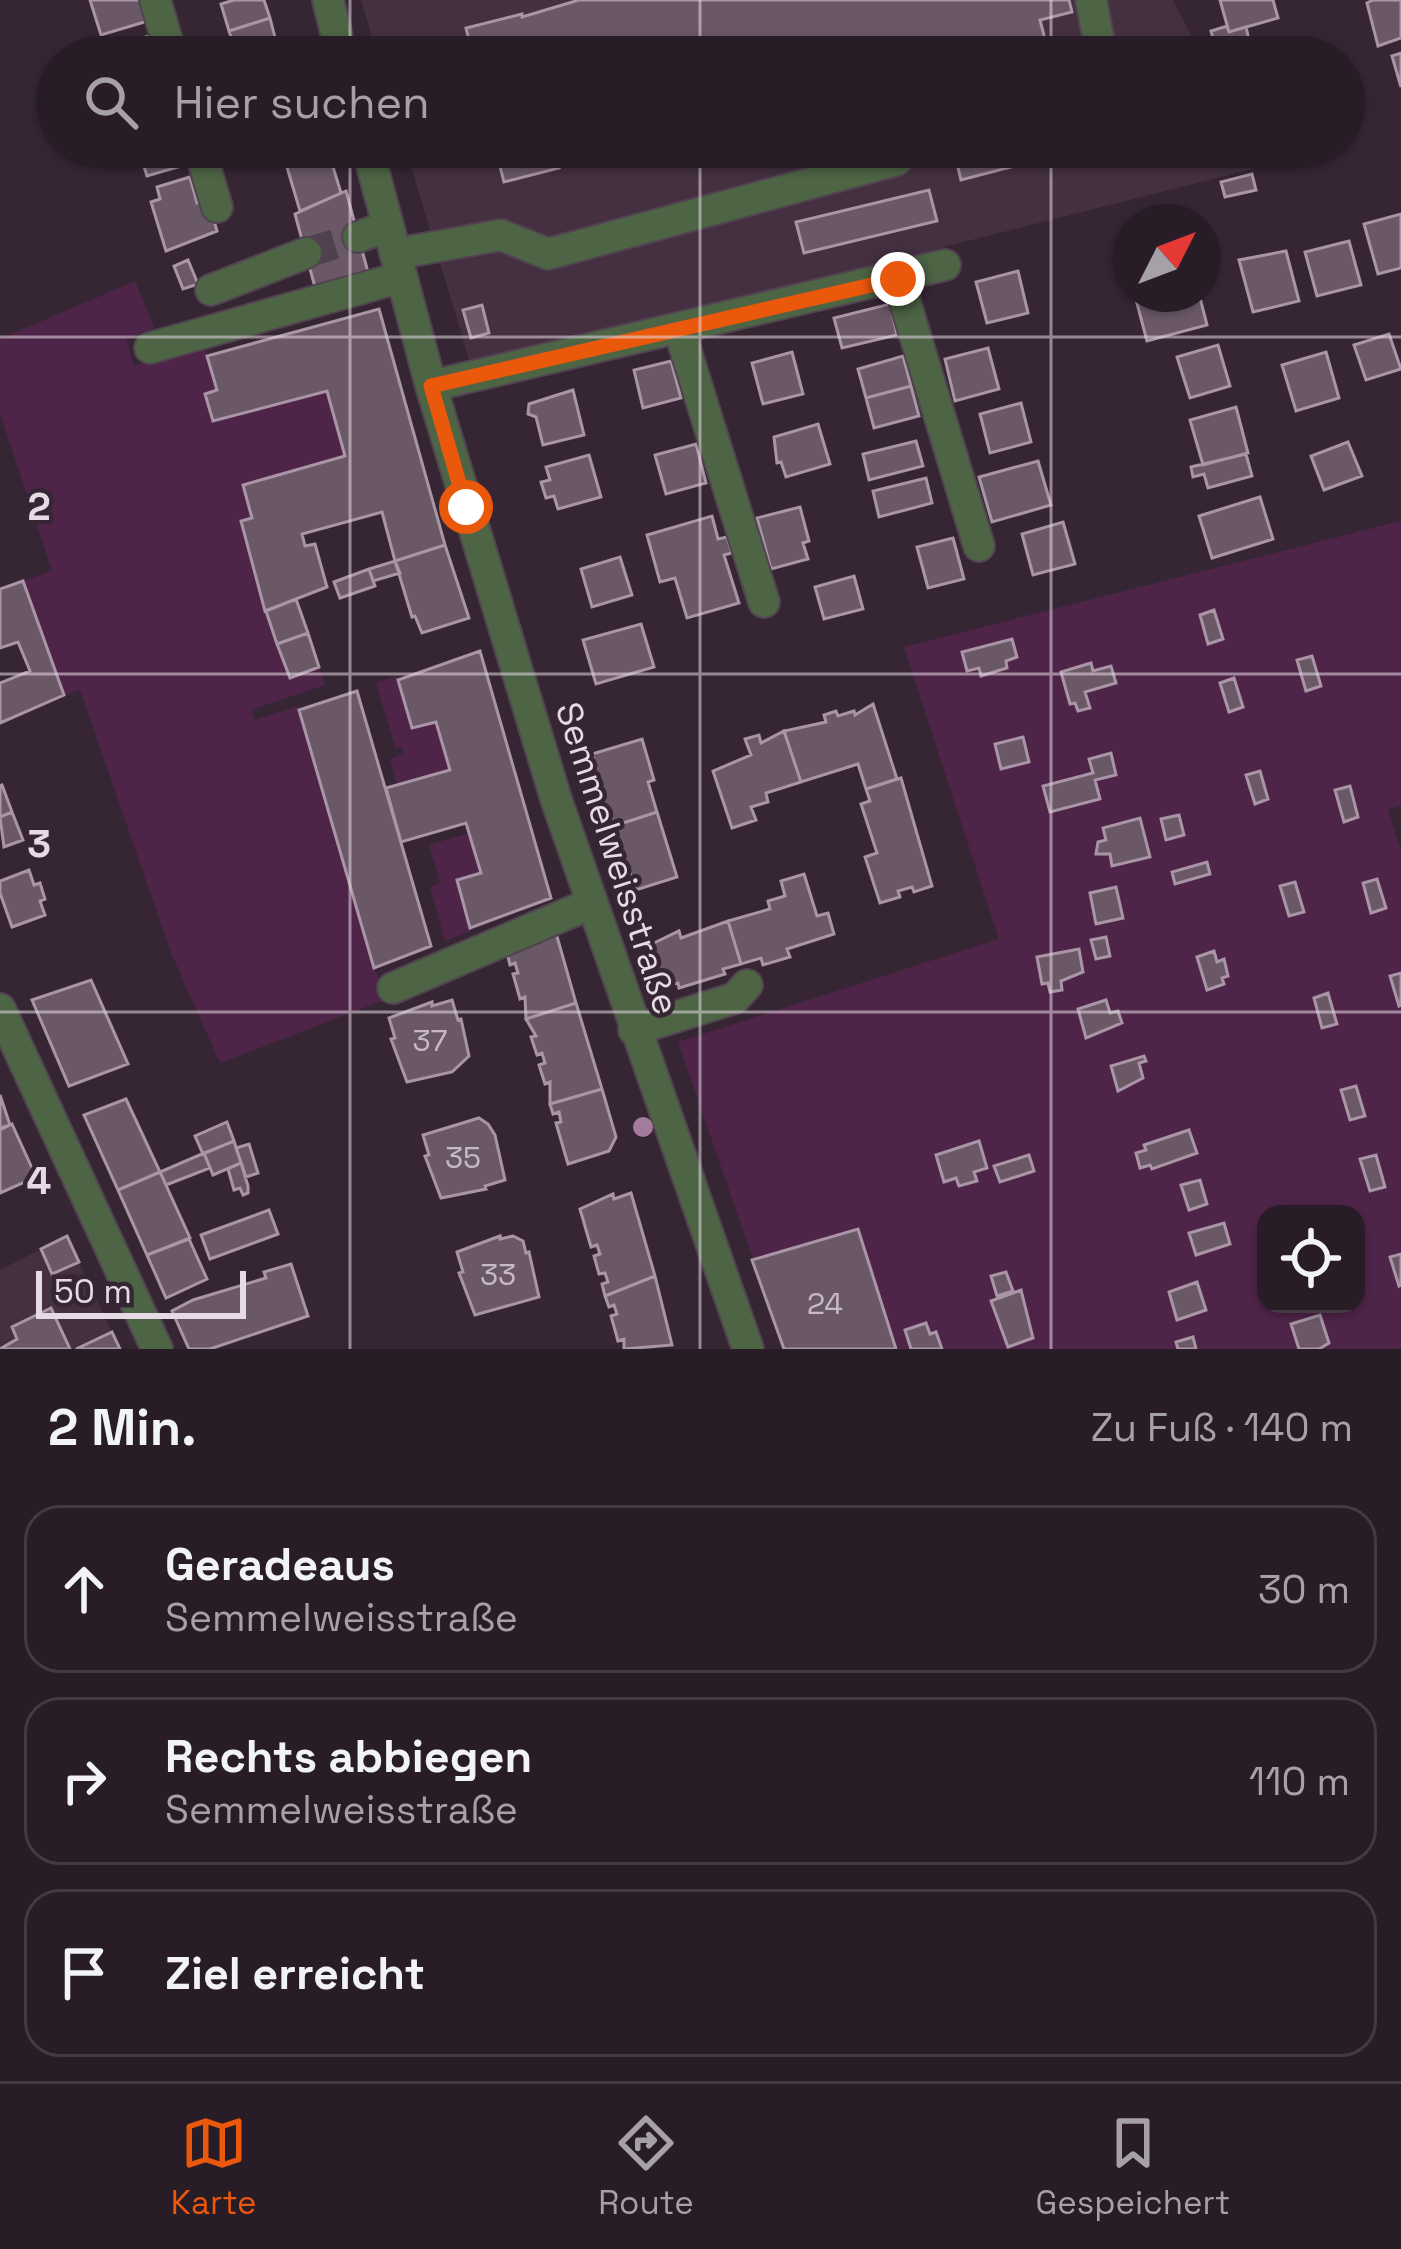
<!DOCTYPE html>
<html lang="de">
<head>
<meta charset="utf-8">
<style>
  :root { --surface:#281c27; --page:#30252f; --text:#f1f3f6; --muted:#a5a1a7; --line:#443a44; --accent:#ea580c }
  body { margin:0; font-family:"Space Grotesk",sans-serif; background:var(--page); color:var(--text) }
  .controls { position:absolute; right:36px; bottom:36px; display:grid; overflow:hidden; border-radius:24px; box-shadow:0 3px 9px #0004 }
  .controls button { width:108px; height:108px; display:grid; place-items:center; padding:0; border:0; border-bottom:3px solid var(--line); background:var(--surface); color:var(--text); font:60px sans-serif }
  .compass { position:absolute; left:1113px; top:204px; width:108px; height:108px; border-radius:50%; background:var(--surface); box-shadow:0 3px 9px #0004; rotate:48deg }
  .scale { position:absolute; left:36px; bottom:30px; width:210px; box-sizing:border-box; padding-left:12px; border:6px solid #e6dbe4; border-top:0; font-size:33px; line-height:42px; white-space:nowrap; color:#e6dbe4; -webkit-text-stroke:9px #362634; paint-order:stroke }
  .stop { position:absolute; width:36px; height:36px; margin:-27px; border:9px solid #ea580c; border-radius:50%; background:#fff }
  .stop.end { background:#ea580c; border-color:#fff; box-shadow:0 3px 12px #0008 }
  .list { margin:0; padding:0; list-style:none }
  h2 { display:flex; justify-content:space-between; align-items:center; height:156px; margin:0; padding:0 48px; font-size:51px }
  h2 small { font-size:39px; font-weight:400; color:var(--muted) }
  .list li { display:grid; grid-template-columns:78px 1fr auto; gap:36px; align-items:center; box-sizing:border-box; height:168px; margin:0 24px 24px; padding:0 24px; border:3px solid var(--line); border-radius:36px }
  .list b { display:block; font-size:45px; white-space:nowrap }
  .list p { margin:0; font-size:39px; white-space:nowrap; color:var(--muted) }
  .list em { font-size:39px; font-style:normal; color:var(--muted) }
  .icon { flex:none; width:66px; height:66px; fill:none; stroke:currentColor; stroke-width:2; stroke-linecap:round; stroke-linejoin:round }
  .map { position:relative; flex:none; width:1401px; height:1349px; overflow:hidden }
  .search { position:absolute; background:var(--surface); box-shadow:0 3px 9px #0004; left:36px; right:36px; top:36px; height:132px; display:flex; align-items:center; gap:30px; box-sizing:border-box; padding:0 42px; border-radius:66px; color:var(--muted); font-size:45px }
  .sheet { height:732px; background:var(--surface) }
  nav { display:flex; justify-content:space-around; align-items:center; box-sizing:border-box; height:168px; border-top:3px solid var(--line); background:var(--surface); font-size:33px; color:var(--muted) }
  nav a { display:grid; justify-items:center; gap:6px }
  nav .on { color:var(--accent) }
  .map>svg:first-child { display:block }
  .built { fill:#443041 }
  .green { fill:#4e2549; fill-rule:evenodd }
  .building { fill:#6a5866; stroke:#a995a5; stroke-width:3 }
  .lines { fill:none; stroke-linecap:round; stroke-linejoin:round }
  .minor-tunnel { stroke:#50414e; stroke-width:30; stroke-dasharray:30 15; stroke-linecap:butt }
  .minor-casing { stroke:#524350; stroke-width:34 }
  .minor { stroke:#4d6445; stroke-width:30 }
  .tree { fill:#a37b9c }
  .route { stroke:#ea580c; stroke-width:15 }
  .grid { fill:none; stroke:#e6dbe4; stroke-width:3; stroke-opacity:0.55 }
  .labels { text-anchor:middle; stroke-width:9; stroke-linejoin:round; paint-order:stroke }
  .number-label { font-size:30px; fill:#c7bac4 }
  .street-label { font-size:36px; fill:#e6dbe4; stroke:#362634 }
  .grid-label { font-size:39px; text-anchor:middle; font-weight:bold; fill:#e6dbe4; stroke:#362634; stroke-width:9; stroke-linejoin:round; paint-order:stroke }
</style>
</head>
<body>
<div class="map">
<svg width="1401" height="1349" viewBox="0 0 1401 1349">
  <rect width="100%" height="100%" fill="#362634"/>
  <!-- built -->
  <path class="built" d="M361,0H1173L1202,57H378Z
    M405,147H1255L1268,165L936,249L935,254L472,369Z
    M67,1236L120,1349H0V1270Z"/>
  <!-- green -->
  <path class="green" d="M135,281L154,328L126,339L134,366L204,344L217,390L206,395L213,421L327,391L345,456L243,486L252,518L241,522L265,610L290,677L319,667L325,685L251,710L255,720L298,706L374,968L389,998L220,1063L172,955L80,690L64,695L23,581L52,571L0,413V339Z
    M1401,521V806L1388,809L1401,851V1349H784L678,1042L999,939L904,647ZM1266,1214H1356V1304H1266Z
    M397,676L412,727L436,722L450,770L397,785L390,759L404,754L402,747L396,749L376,683Z
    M469,833L481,873L457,880L471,931L445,941L430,887L440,883L429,845Z"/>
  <!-- building -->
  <path class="building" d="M90,0H141L148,21L101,35Z
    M234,0H264L270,18L229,31L221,4Z
    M579,0H1069L1072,12L1040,20L1046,43L987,57H473L466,28L522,14V17Z
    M1220,0H1273L1278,18L1229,32Z
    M1373,0H1401V38L1378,46L1367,3Z
    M270,18L280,57H260L258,50L237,56L229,31Z
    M1227,26L1229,32L1246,27L1249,40L1216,50L1211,31Z
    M152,35L158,57H121L118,45Z
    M1231,46L1234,57H1207L1205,53Z
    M1401,53V87L1392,56Z
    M138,147H180L185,165L147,176Z
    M281,147H327L341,193L300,211Z
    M495,147H627L557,162L559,168L504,182Z
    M953,147H1005L1011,167L961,180Z
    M1159,147H1200L1202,152L1163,162Z
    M1252,174L1256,190L1225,197L1221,182Z
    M190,177L197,203L208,200L217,231L166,251L151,202L160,199L157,187Z
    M929,190L937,221L804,253L796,222Z
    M346,191L369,276L316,291L295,214Z
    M1182,209L1185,222H1139V221Z
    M1401,214V268L1378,274L1364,224Z
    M1349,241L1361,285L1317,296L1305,252Z
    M1286,251L1299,301L1253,312L1239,260Z
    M188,260L198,284L183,289L174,266Z
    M1018,271L1028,313L987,323L976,282Z
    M1199,294L1207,325L1147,341L1135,296Z
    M890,304L897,335L842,348L834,318Z
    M482,305L489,333L471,338L463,310Z
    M379,309L445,545L395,561L382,512L302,534L305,546L315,544L327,587L265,611L241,521L252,518L243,485L345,456L327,391L213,421L205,394L217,390L207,356Z
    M1389,334L1401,369L1366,380L1354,345Z
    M1218,345L1230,386L1190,398L1177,357Z
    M988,348L999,389L955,401L945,359Z
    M792,352L803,394L763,404L752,363Z
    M1326,352L1339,398L1296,411L1282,365Z
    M903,356L911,386L866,398L858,369Z
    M671,361L681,398L643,408L634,370Z
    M911,386L919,416L874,428L866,398Z
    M573,390L584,435L543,445L536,417L528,414L529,404Z
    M1021,403L1031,442L990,453L980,414Z
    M1236,407L1248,453L1203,465L1190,420Z
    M818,424L830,464L786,477L781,462L777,463L774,437Z
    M916,441L923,466L869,480L863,454Z
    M1348,442L1362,476L1324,490L1311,456Z
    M696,444L706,483L666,494L655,455Z
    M1246,454L1252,476L1208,488L1204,474L1193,477L1191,467Z
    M589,455L601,497L558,509L554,496L546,498L541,482L550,480L546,467Z
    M1038,461L1051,505L992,522L979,477Z
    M926,478L932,503L879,517L873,491Z
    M1260,497L1273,539L1212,558L1199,516Z
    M800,507L809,541L803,543L808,559L771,569L757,518Z
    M712,516L718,539L727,537L732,553L724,555L739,603L687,618L675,578L660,582L647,535Z
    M1063,522L1075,564L1033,575L1022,534Z
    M953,538L964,579L928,588L917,547Z
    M445,545L469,618L422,633L415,616L412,617L395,561Z
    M620,557L632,595L592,607L581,569Z
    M395,561L400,573L373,581L369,569Z
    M369,569L375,586L340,598L334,582Z
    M854,576L863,609L824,619L815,587Z
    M23,581L64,695L0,723V683L30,671L18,642L0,648V589Z
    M296,599L308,633L277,644L266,611Z
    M1214,610L1223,639L1208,644L1200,615Z
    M641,624L654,667L596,684L583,640Z
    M308,633L319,667L290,678L277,644Z
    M1012,639L1017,657L1006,661L1007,668L981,676L979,668L967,671L962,652Z
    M480,651L551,898L470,928L457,880L481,873L466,823L401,842L386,788L450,770L436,722L412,728L398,680Z
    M1312,656L1321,686L1306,691L1297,660Z
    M1091,663L1093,671L1111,666L1116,683L1085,692L1090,708L1078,711L1075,703L1070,704L1061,672Z
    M1234,678L1243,707L1229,712L1220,683Z
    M357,691L431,946L374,968L299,710Z
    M873,704L897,779L866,789L858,764L801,782L784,731L826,722L824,715L836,711L838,716L854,711L855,715Z
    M784,731L801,782L766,793L768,802L751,807L756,820L732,828L713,771L751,755L745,739L759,735L761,743Z
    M1023,737L1029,762L1001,769L995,744Z
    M642,739L654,780L648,782L657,812L614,826L610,812L604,814L590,770L596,768L592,754Z
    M1111,753L1116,775L1095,780L1100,799L1050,812L1043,786L1093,773L1089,759Z
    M1260,771L1268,799L1255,804L1246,775Z
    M901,778L932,886L914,892L912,887L898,891L900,897L880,903L865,857L877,853L861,804L870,801L866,789Z
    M2,785L12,812L0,817V786Z
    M1350,786L1358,817L1344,822L1335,790Z
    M12,812L23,840L4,847L0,817Z
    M657,812L677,877L636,890L630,873L624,875L614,826Z
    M1179,815L1184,835L1166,840L1161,819Z
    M1140,818L1150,857L1112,866L1110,854H1096L1098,842L1106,840L1103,828Z
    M1207,862L1210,874L1175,884L1172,872Z
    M29,870L34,885L40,883L45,899L40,901L45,915L12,927L0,893V881Z
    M804,874L817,916L828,913L834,934L787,949L790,957L763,965L761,958L741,964L728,921L770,909L768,901L785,896L781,881Z
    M1377,879L1386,908L1371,913L1363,883Z
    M1295,882L1304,912L1289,916L1280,886Z
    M1116,887L1123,918L1096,924L1090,893Z
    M728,921L741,964L723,969L725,974L679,988L678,983L663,987L650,945L679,931L681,938Z
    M556,933L576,1003L526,1019L525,997L520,999L513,974L518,973L515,963L510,965L507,953Z
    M1106,937L1110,956L1096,959L1091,940Z
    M1079,949L1083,972L1061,981L1062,990L1050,992L1048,983L1042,984L1037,957Z
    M1214,951L1217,962L1224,959L1228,976L1222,978L1224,984L1207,990L1197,957Z
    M1401,973V1005L1399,1006L1390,976Z
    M91,980L128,1064L69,1086L32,1000Z
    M1328,993L1337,1024L1322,1028L1314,998Z
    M452,1000L458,1020L461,1019L469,1056L452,1072L407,1082L391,1039L395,1038L389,1018L432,1002V1006Z
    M1106,1000L1110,1013L1118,1011L1122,1023L1086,1038L1078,1009Z
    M576,1003L602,1089L550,1104V1082L545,1084L539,1065L545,1063L542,1053L537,1055L531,1037L536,1036L526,1019Z
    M1144,1056L1146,1061L1139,1063L1143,1078L1118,1091L1111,1066Z
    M1356,1086L1365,1116L1350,1120L1341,1090Z
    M602,1089L616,1137L609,1151L568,1164L556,1123L561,1122L559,1112L553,1114L550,1104Z
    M0,1095L10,1125L0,1128Z
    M126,1099L160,1172L118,1190L84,1115Z
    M479,1118L488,1124L495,1135L505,1180L485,1186L486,1189L441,1198L425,1156L429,1155L423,1135Z
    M227,1122L234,1141L203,1154L195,1136Z
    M12,1124L36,1177L0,1193V1130Z
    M1189,1130L1197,1153L1152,1169L1150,1165L1140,1168L1136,1153L1146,1150L1144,1145Z
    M234,1141L241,1163L213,1175L204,1153Z
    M979,1141L987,1168L974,1172L977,1181L959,1186L956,1178L944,1182L936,1155Z
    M249,1144L258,1173L246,1177L236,1148Z
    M204,1153L210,1168L166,1185L160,1172Z
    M1029,1155L1034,1171L1000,1182L994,1166Z
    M1376,1155L1385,1187L1370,1191L1360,1159Z
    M241,1163L248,1186V1193L243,1195L240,1188L234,1190L228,1169Z
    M160,1172L190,1238L147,1255L118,1190Z
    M1200,1180L1207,1204L1189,1210L1181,1185Z
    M631,1193L655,1276L605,1296L602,1284L608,1282L605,1273L599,1274L594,1256L600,1254L597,1245L591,1247L580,1209L613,1194L614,1199Z
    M269,1210L278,1234L210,1259L201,1235Z
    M1224,1223L1230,1244L1196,1255L1189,1233Z
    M858,1229L896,1349H784L752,1260Z
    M67,1236L79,1262L52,1274L41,1249Z
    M500,1236V1239L513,1236L523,1241L526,1253L529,1252L539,1297L475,1315L459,1273L463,1272L457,1252Z
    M189,1239L207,1279L166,1298L147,1255Z
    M1401,1254V1285L1399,1286L1390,1257Z
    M291,1264L308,1316L210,1349H189L172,1311L193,1300L266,1278L264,1272Z
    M1006,1272L1013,1291L997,1296L991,1276Z
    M655,1276L672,1345L624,1349V1339L618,1341L611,1316L617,1314L614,1305L609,1307L605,1296Z
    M1197,1282L1206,1310L1177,1320L1169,1292Z
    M1021,1290L1033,1338L1008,1347L991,1301Z
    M51,1308L70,1349H0L17,1339L12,1327Z
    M1320,1315L1329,1343L1319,1349H1299L1291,1324Z
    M926,1323L930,1334L936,1332L942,1349H911L905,1330Z
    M112,1332L120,1349H76Z
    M1193,1337L1196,1349H1178L1176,1342Z"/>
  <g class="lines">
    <!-- minor-tunnel -->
    <path class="minor-tunnel" d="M306,253L358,237"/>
    <!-- minor casing -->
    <g class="minor-casing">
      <path id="minor" d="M155,0L172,57
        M328,0L342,57
        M1091,0L1102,57
        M199,147L217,207
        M367,147L431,386L556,799L748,1349
        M358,237L388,226
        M395,254L501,235L548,254L897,160L898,147
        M898,279L979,546
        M211,290L306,253
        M679,329L764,602
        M150,348L402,277
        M431,386L945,265
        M393,988L590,904
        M0,1009L157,1349
        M634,1030L735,998L747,985"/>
    </g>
    <!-- minor -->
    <use href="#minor" class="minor"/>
  </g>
  <!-- trees -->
  <circle class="tree" cx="643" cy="1127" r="10"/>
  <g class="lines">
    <!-- route -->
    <path class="route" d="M466,507L431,386L898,279"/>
  </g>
  <!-- grid -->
  <path class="grid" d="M350,0V57M700,0V57M1051,0V57M350,147V1349M700,147V1349M1051,147V1349M0,337H1401M0,674H1401M0,1012H1401"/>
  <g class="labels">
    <!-- number labels -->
    <g class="number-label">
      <text x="430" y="1051">37</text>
      <text x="463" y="1168">35</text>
      <text x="498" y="1285">33</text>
      <text x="825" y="1314">24</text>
    </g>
    <!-- street labels -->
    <g class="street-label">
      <text transform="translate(618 858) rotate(72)" y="13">Semmelweisstraße</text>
    </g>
  </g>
  <g class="grid-label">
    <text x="39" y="520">2</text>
    <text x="39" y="857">3</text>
    <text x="39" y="1194">4</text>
  </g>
</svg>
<div class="controls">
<button><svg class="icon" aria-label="locate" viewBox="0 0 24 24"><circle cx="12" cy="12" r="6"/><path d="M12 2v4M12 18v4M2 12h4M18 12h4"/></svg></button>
</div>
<svg class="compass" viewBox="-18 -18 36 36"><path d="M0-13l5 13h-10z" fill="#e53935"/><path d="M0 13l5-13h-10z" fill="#a5a1a7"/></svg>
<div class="scale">50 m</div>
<div class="stop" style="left:466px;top:507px"></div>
<div class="stop end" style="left:898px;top:279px"></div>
<div class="search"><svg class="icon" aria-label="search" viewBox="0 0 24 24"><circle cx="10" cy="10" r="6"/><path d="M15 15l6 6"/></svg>Hier suchen</div>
</div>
<section class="sheet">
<h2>2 Min.<small>Zu Fuß · 140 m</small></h2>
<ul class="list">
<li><svg class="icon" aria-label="ahead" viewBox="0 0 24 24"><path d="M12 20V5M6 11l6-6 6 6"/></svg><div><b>Geradeaus</b><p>Semmelweisstraße</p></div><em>30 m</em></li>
<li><svg class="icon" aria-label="right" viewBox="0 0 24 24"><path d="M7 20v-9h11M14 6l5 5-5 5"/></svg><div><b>Rechts abbiegen</b><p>Semmelweisstraße</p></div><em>110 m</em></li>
<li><svg class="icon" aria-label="arrive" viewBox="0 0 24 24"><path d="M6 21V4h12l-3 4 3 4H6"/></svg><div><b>Ziel erreicht</b></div></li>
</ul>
</section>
<nav>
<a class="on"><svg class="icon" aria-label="map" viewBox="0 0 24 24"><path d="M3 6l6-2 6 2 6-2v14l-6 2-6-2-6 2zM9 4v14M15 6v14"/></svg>Karte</a>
<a><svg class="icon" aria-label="directions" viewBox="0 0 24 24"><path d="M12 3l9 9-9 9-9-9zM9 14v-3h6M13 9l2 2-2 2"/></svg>Route</a>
<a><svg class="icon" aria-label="saved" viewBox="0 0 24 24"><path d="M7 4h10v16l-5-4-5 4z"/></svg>Gespeichert</a>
</nav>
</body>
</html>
